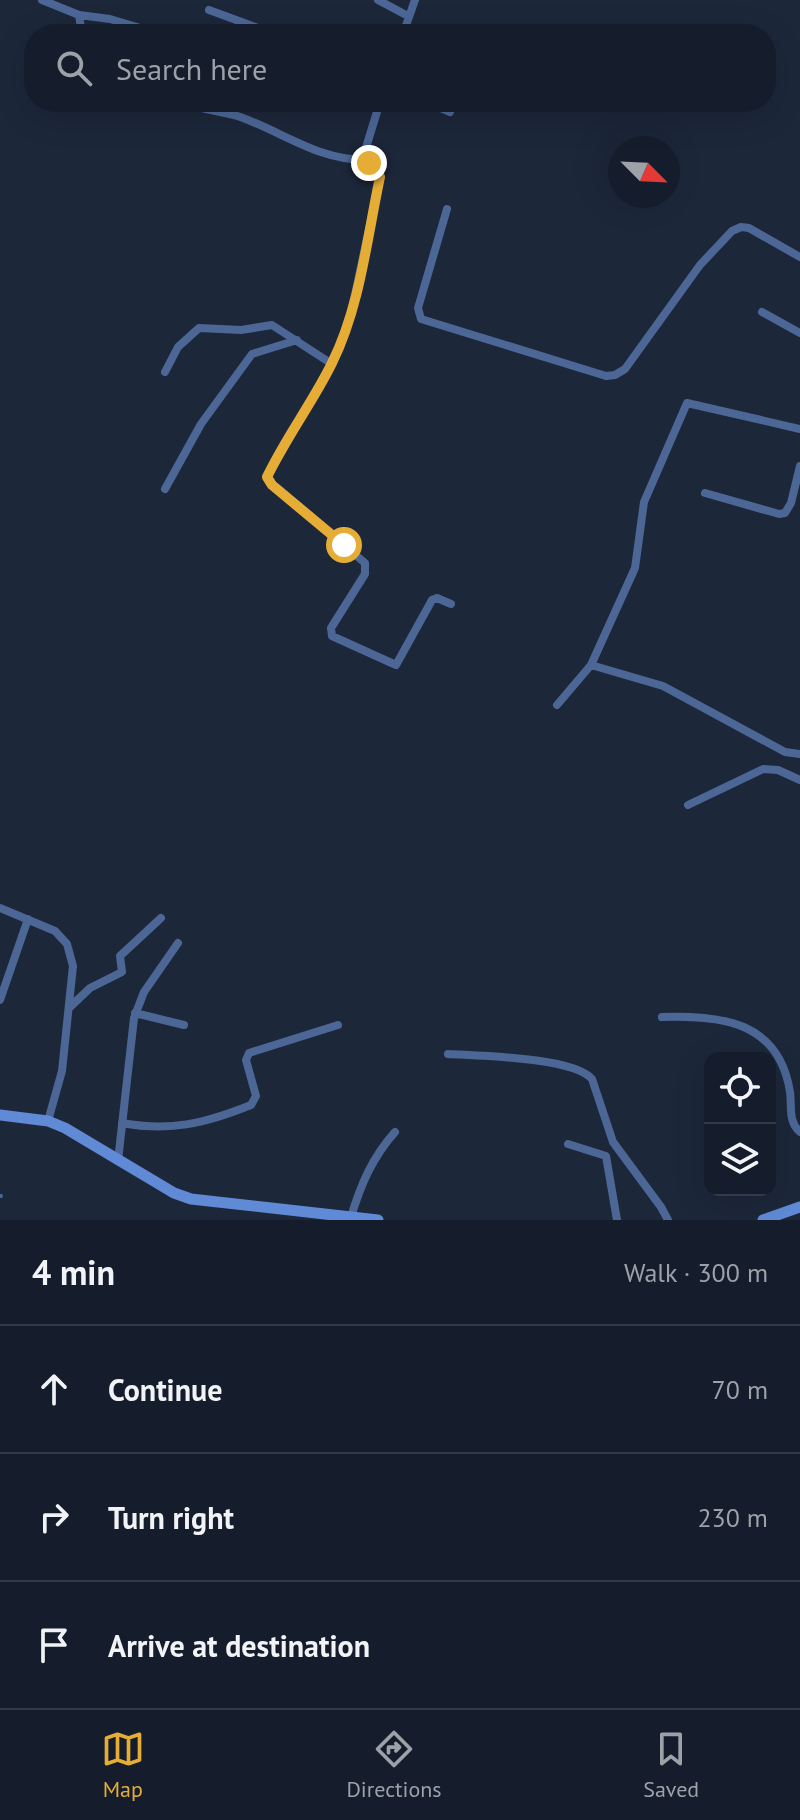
<!DOCTYPE html>
<html lang="en">
<head>
<meta charset="utf-8">
<style>
  :root { --surface:#151d2c; --page:#1e2634; --text:#f1f3f6; --muted:#9da2a9; --line:#343b48; --accent:#e6ad36 }
  body { margin:0; font-family:"PT Sans",sans-serif; background:var(--page); color:var(--text) }
  .controls { position:absolute; right:24px; bottom:24px; display:grid; overflow:hidden; border-radius:16px; box-shadow:0 8px 32px #0002 }
  .controls button { width:72px; height:72px; display:grid; place-items:center; padding:0; border:0; border-bottom:2px solid var(--line); background:var(--surface); color:var(--text); font:40px sans-serif }
  .compass { position:absolute; left:608px; top:136px; width:72px; height:72px; border-radius:50%; background:var(--surface); box-shadow:0 8px 32px #0002; rotate:114deg }
  .stop { position:absolute; width:24px; height:24px; margin:-18px; border:6px solid #e6ad36; border-radius:50%; background:#fff }
  .stop.end { background:#e6ad36; border-color:#fff; box-shadow:0 2px 8px #0008 }
  .list { margin:0; padding:0; list-style:none }
  h2 { display:flex; justify-content:space-between; align-items:center; height:104px; margin:0; padding:0 32px; font-size:34px }
  h2 small { font-size:26px; font-weight:400; color:var(--muted) }
  .list li { display:grid; grid-template-columns:52px 1fr auto; gap:24px; align-items:center; box-sizing:border-box; height:128px; padding:0 32px; border-top:2px solid var(--line) }
  .list b { display:block; font-size:30px; white-space:nowrap }
  .list em { font-size:26px; font-style:normal; color:var(--muted) }
  .icon { flex:none; width:44px; height:44px; fill:none; stroke:currentColor; stroke-width:2; stroke-linecap:round; stroke-linejoin:round }
  .map { position:relative; flex:none; width:800px; height:1220px; overflow:hidden }
  .search { position:absolute; background:var(--surface); box-shadow:0 8px 32px #0002; left:24px; right:24px; top:24px; height:88px; display:flex; align-items:center; gap:20px; box-sizing:border-box; padding:0 28px; border-radius:32px; color:var(--muted); font-size:30px }
  .sheet { height:488px; background:var(--surface) }
  nav { display:flex; justify-content:space-around; align-items:center; box-sizing:border-box; height:112px; border-top:2px solid var(--line); background:var(--surface); font-size:22px; color:var(--muted) }
  nav a { display:grid; justify-items:center; gap:4px }
  nav .on { color:var(--accent) }
  .map>svg:first-child { display:block }
  .lines { fill:none; stroke-linecap:round; stroke-linejoin:round }
  .lane { stroke:#4c6796; stroke-width:4 }
  .street { stroke:#4c6796; stroke-width:8 }
  .secondary { stroke:#608ad5; stroke-width:11 }
  .route { stroke:#e6ad36; stroke-width:10 }
</style>
</head>
<body>
<div class="map">
<svg width="800" height="1220" viewBox="0 0 800 1220">
  <rect width="100%" height="100%" fill="#1c273a"/>
  <g class="lines">
    <!-- lane -->
    <path class="lane" d="M0,1196H1"/>
    <!-- street -->
    <path class="street" d="M42,0L79,15L110,19L157,33
      M378,0L408,16
      M209,10L274,34
      M79,15L82,34
      M403,34L415,0
      M183,102C202,111 224,111 243,118C286,134 319,160 366,160
      M380,102L364,154C366,165 378,165 380,177L352,309L342,340L332,364L269,474L268,480L365,563V574L331,628L332,636L396,665L432,600L437,598L451,604
      M427,102L450,112
      M447,209L418,308L421,319L606,376L615,375L625,369L700,265L732,231L741,227L749,228L800,257
      M762,312L800,333
      M165,372L178,347L199,328L241,330L272,325L332,364
      M165,489L201,424L252,354L297,340
      M705,493L779,514L785,513L791,503L800,466
      M591,665L663,686L785,752L800,754
      M557,705L591,665L635,568L644,502L687,403L800,429
      M688,805L763,769L778,770L800,780
      M0,908L55,931L67,944L73,966L62,1071L48,1121
      M0,1000L28,919
      M69,1008L90,988L122,972L120,956L161,918
      M135,1013L184,1025
      M662,1017C723,1015 779,1022 790,1092C792,1107 788,1122 800,1132
      M448,1054C479,1056 573,1057 592,1079L613,1142L661,1207L668,1220
      M122,1123C171,1132 206,1123 251,1105L256,1096L246,1060L249,1053L338,1025
      M568,1144L606,1156L617,1220
      M118,1161L134,1018L144,992L178,943
      M351,1217C361,1184 372,1158 395,1132"/>
    <!-- secondary -->
    <path class="secondary" d="M0,1115L48,1121L65,1128L174,1193L191,1199L378,1220
      M763,1220L800,1207"/>
  </g>
  <g class="lines">
    <!-- route -->
    <path class="route" d="M344,545L272,485L267,477C286,437 313,402 332,363C360,307 367,238 380,177L377,169L369,163"/>
  </g>
</svg>
<div class="controls">
<button><svg class="icon" aria-label="locate" viewBox="0 0 24 24"><circle cx="12" cy="12" r="6"/><path d="M12 2v4M12 18v4M2 12h4M18 12h4"/></svg></button>
<button><svg class="icon" aria-label="layers" viewBox="0 0 24 24"><path d="M12 4l9 5-9 5-9-5zM3 14l9 5 9-5"/></svg></button>
</div>
<svg class="compass" viewBox="-18 -18 36 36"><path d="M0-13l5 13h-10z" fill="#e53935"/><path d="M0 13l5-13h-10z" fill="#9da2a9"/></svg>
<div class="stop" style="left:344px;top:545px"></div>
<div class="stop end" style="left:369px;top:163px"></div>
<div class="search"><svg class="icon" aria-label="search" viewBox="0 0 24 24"><circle cx="10" cy="10" r="6"/><path d="M15 15l6 6"/></svg>Search here</div>
</div>
<section class="sheet">
<h2>4 min<small>Walk · 300 m</small></h2>
<ul class="list">
<li><svg class="icon" aria-label="ahead" viewBox="0 0 24 24"><path d="M12 20V5M6 11l6-6 6 6"/></svg><div><b>Continue</b></div><em>70 m</em></li>
<li><svg class="icon" aria-label="right" viewBox="0 0 24 24"><path d="M7 20v-9h11M14 6l5 5-5 5"/></svg><div><b>Turn right</b></div><em>230 m</em></li>
<li><svg class="icon" aria-label="arrive" viewBox="0 0 24 24"><path d="M6 21V4h12l-3 4 3 4H6"/></svg><div><b>Arrive at destination</b></div></li>
</ul>
</section>
<nav>
<a class="on"><svg class="icon" aria-label="map" viewBox="0 0 24 24"><path d="M3 6l6-2 6 2 6-2v14l-6 2-6-2-6 2zM9 4v14M15 6v14"/></svg>Map</a>
<a><svg class="icon" aria-label="directions" viewBox="0 0 24 24"><path d="M12 3l9 9-9 9-9-9zM9 14v-3h6M13 9l2 2-2 2"/></svg>Directions</a>
<a><svg class="icon" aria-label="saved" viewBox="0 0 24 24"><path d="M7 4h10v16l-5-4-5 4z"/></svg>Saved</a>
</nav>
</body>
</html>
